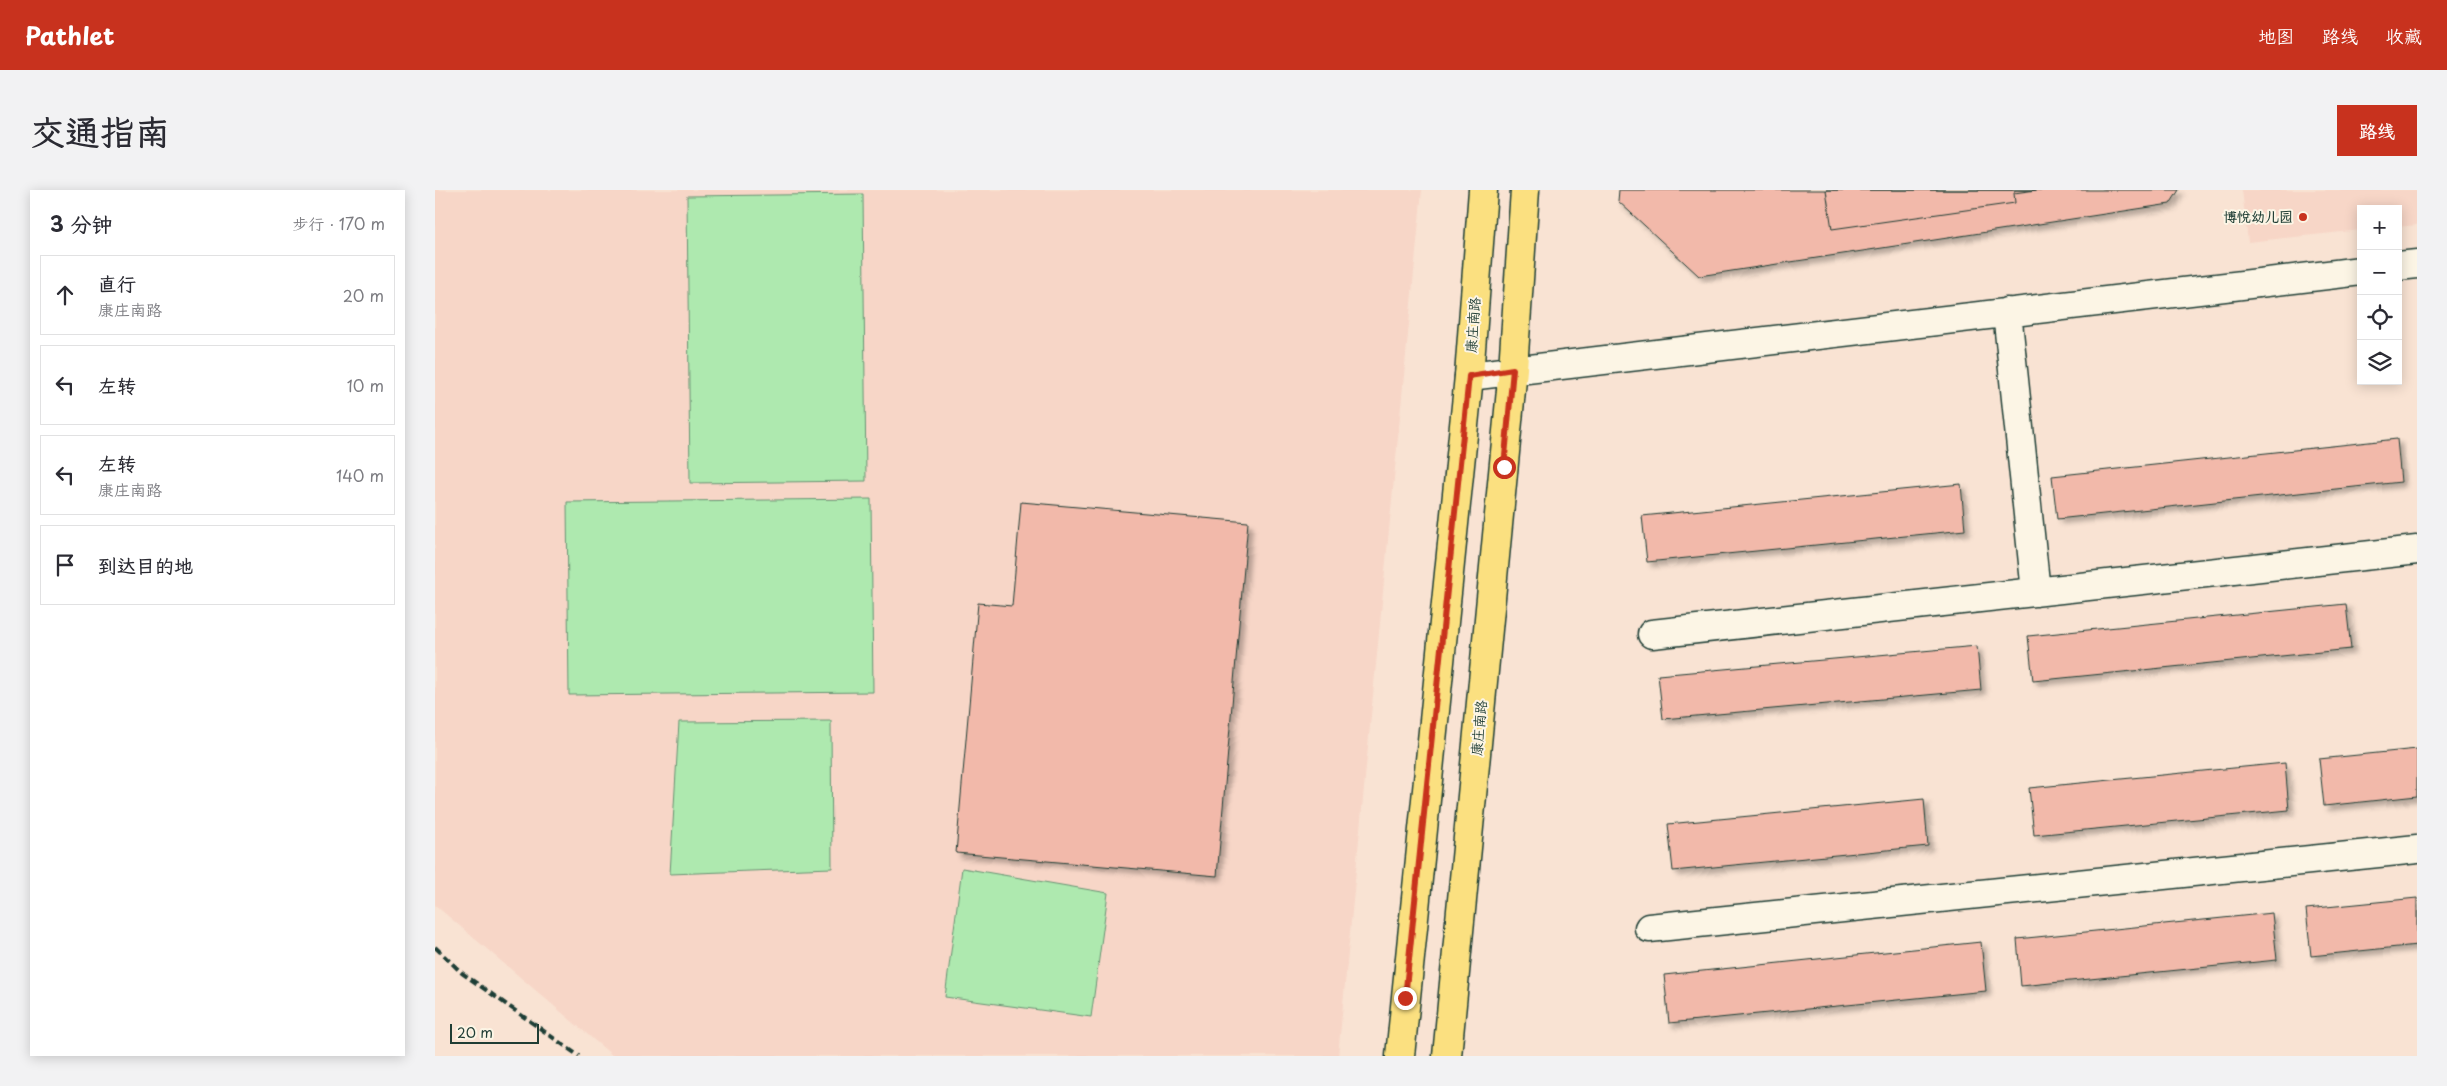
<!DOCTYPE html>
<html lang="zh">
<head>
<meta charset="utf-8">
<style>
  :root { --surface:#fff; --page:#f2f2f3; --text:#2b2b33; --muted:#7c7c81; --line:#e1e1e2; --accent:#c8321e }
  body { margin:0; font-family:"Playpen Sans","LXGW WenKai TC",sans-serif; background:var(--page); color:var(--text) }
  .controls { position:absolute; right:15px; top:15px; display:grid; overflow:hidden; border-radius:0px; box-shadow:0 2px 12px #0003 }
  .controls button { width:45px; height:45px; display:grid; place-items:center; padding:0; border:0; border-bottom:1px solid var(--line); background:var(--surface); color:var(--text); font:25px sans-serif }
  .scale { position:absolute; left:15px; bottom:12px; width:89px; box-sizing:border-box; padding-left:5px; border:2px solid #1f3d34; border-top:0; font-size:14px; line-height:18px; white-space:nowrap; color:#1f3d34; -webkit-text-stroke:4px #fcf5e5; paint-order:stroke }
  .stop { position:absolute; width:15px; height:15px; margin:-11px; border:4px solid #c8321e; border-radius:50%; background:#fff }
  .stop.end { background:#c8321e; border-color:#fff; box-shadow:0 1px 5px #0008 }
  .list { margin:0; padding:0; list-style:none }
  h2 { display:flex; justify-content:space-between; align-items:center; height:65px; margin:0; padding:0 20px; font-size:21px }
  h2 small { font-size:16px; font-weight:400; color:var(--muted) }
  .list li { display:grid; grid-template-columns:32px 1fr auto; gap:15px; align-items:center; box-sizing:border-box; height:80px; margin:0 10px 10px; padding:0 10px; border:1px solid var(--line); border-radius:0px }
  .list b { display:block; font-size:19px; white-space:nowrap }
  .list p { margin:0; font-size:16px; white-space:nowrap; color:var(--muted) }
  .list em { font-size:16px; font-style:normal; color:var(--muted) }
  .icon { flex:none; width:28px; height:28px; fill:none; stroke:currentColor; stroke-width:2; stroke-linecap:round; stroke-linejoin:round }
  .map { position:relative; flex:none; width:1982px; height:866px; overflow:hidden; border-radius:0px }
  header { display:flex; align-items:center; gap:30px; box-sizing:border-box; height:70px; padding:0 25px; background:var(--accent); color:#fff }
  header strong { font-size:24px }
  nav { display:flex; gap:28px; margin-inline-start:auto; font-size:18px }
  .intro { display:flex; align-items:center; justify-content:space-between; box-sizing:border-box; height:120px; padding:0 30px }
  h1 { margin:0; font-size:35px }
  .button { padding:12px 22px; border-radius:0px; background:var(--accent); color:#fff; font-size:18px; font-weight:700 }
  main { display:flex; gap:30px; padding:0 30px }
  aside { flex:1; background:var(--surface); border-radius:0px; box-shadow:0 2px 12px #0003 }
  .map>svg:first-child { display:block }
  .built { fill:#f7d6c7 }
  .pitch { fill:#aee9af; stroke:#669372 }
  .building { fill:#f2b9aa; stroke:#1f3d34; filter:url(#shadow) }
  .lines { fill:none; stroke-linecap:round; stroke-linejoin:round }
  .minor-casing { stroke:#1f3d34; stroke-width:31 }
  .major-casing { stroke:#1f3d34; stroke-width:31 }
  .minor { stroke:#fcf5e5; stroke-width:28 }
  .major { stroke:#fbe080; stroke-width:28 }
  .rail { stroke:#1f3d34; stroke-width:4; stroke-dasharray:8 4; stroke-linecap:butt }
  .route { stroke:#c8321e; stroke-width:6 }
  .poi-dot { fill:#c8321e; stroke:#fcf5e5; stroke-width:2 }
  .labels { text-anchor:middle; stroke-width:4; stroke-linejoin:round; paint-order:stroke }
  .poi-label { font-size:14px; font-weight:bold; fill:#1f3d34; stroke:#fcf5e5; text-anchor:end }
  .street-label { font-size:14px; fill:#1f3d34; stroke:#fcf5e5 }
</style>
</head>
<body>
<header>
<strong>Pathlet</strong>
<nav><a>地图</a><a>路线</a><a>收藏</a></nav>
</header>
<div class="intro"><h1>交通指南</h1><a class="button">路线</a></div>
<main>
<aside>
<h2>3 分钟<small>步行 · 170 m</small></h2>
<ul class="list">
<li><svg class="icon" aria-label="ahead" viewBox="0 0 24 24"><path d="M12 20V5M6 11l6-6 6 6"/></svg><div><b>直行</b><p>康庄南路</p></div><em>20 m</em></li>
<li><svg class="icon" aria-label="left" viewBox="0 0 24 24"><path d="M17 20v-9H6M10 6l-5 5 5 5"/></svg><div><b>左转</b></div><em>10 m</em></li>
<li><svg class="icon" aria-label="left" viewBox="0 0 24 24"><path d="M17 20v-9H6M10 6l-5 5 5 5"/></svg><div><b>左转</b><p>康庄南路</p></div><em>140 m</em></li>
<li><svg class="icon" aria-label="arrive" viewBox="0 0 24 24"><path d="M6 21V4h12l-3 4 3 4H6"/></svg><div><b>到达目的地</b></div></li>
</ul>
</aside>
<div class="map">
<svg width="1982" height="866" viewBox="0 0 1982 866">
  <defs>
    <filter id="shadow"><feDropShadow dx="4.5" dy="4.5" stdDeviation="2.5" flood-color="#0004"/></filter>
  </defs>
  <rect width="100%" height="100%" fill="#f9e3d3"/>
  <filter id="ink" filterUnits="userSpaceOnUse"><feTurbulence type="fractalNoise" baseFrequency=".02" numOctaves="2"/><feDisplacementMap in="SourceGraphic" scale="10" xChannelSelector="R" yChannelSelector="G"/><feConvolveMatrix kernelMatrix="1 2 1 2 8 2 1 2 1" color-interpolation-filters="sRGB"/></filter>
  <g filter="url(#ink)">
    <!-- built -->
    <path class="built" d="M0,0H987L903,866H178L0,715Z
      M1807,0H1982V35L1963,37V19H1926V40L1813,52Z"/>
    <!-- pitch -->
    <path class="pitch" d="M428,4L431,291L255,293L252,6Z
      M436,309L438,502L134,505L132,312Z
      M396,531L397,678L235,684L244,532Z
      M527,678L673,703L656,827L510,807Z"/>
    <!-- building -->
    <path class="building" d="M1184,0H1744L1735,14L1264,86L1183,11Z
      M1391,0H1601L1579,3L1580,13L1397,39Z
      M1962,249L1966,292L1622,329L1617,286Z
      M1526,294L1530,340L1212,372L1207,326Z
      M586,312L813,332L782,686L521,663L543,413L577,416Z
      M1911,414L1916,459L1598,491L1593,446Z
      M1542,456L1546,500L1228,529L1223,485Z
      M1982,559V606L1889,616L1884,569Z
      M1850,573L1854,620L1599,645L1594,598Z
      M1489,609L1493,656L1238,681L1233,634Z
      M1982,708V755L1876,766L1871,719Z
      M1837,723L1842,770L1586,796L1582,749Z
      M1546,752L1551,801L1234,833L1229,785Z"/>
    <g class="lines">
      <!-- minor casing -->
      <g class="minor-casing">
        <path id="minor" d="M1963,76L1982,74
          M1572,122L1601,402
          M1034,186L1926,81
          M1217,444L1982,360
          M1214,738L1982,659"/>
      </g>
      <!-- major casing -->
      <g class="major-casing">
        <path id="major" d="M965,866L1034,186L1048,0
          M1012,866L1078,179L1090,0"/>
      </g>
      <!-- minor -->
      <use href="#minor" class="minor"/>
      <!-- major -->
      <use href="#major" class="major"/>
      <!-- rail -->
      <path class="rail" d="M0,757L27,783L144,866"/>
    </g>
  </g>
  <g class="lines" filter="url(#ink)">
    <!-- route -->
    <path class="route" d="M970,808L1034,186L1078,179L1069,277"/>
  </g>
  <!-- markers -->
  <circle class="poi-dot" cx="1868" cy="27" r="5"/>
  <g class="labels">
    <!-- poi labels -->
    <g class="poi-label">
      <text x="1858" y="32">博悦幼儿园</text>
    </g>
    <!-- street labels -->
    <g class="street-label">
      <text transform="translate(1038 135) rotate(-86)" y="5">康庄南路</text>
      <text transform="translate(1044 538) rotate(-85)" y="5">康庄南路</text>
    </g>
  </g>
</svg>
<div class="controls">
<button>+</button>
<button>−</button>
<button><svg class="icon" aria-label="locate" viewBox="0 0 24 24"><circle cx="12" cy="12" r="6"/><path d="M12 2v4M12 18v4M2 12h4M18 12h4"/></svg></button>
<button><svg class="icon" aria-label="layers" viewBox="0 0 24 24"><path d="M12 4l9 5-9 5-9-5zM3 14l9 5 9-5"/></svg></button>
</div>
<div class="scale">20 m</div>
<div class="stop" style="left:1069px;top:277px"></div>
<div class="stop end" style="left:970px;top:808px"></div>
</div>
</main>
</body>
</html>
